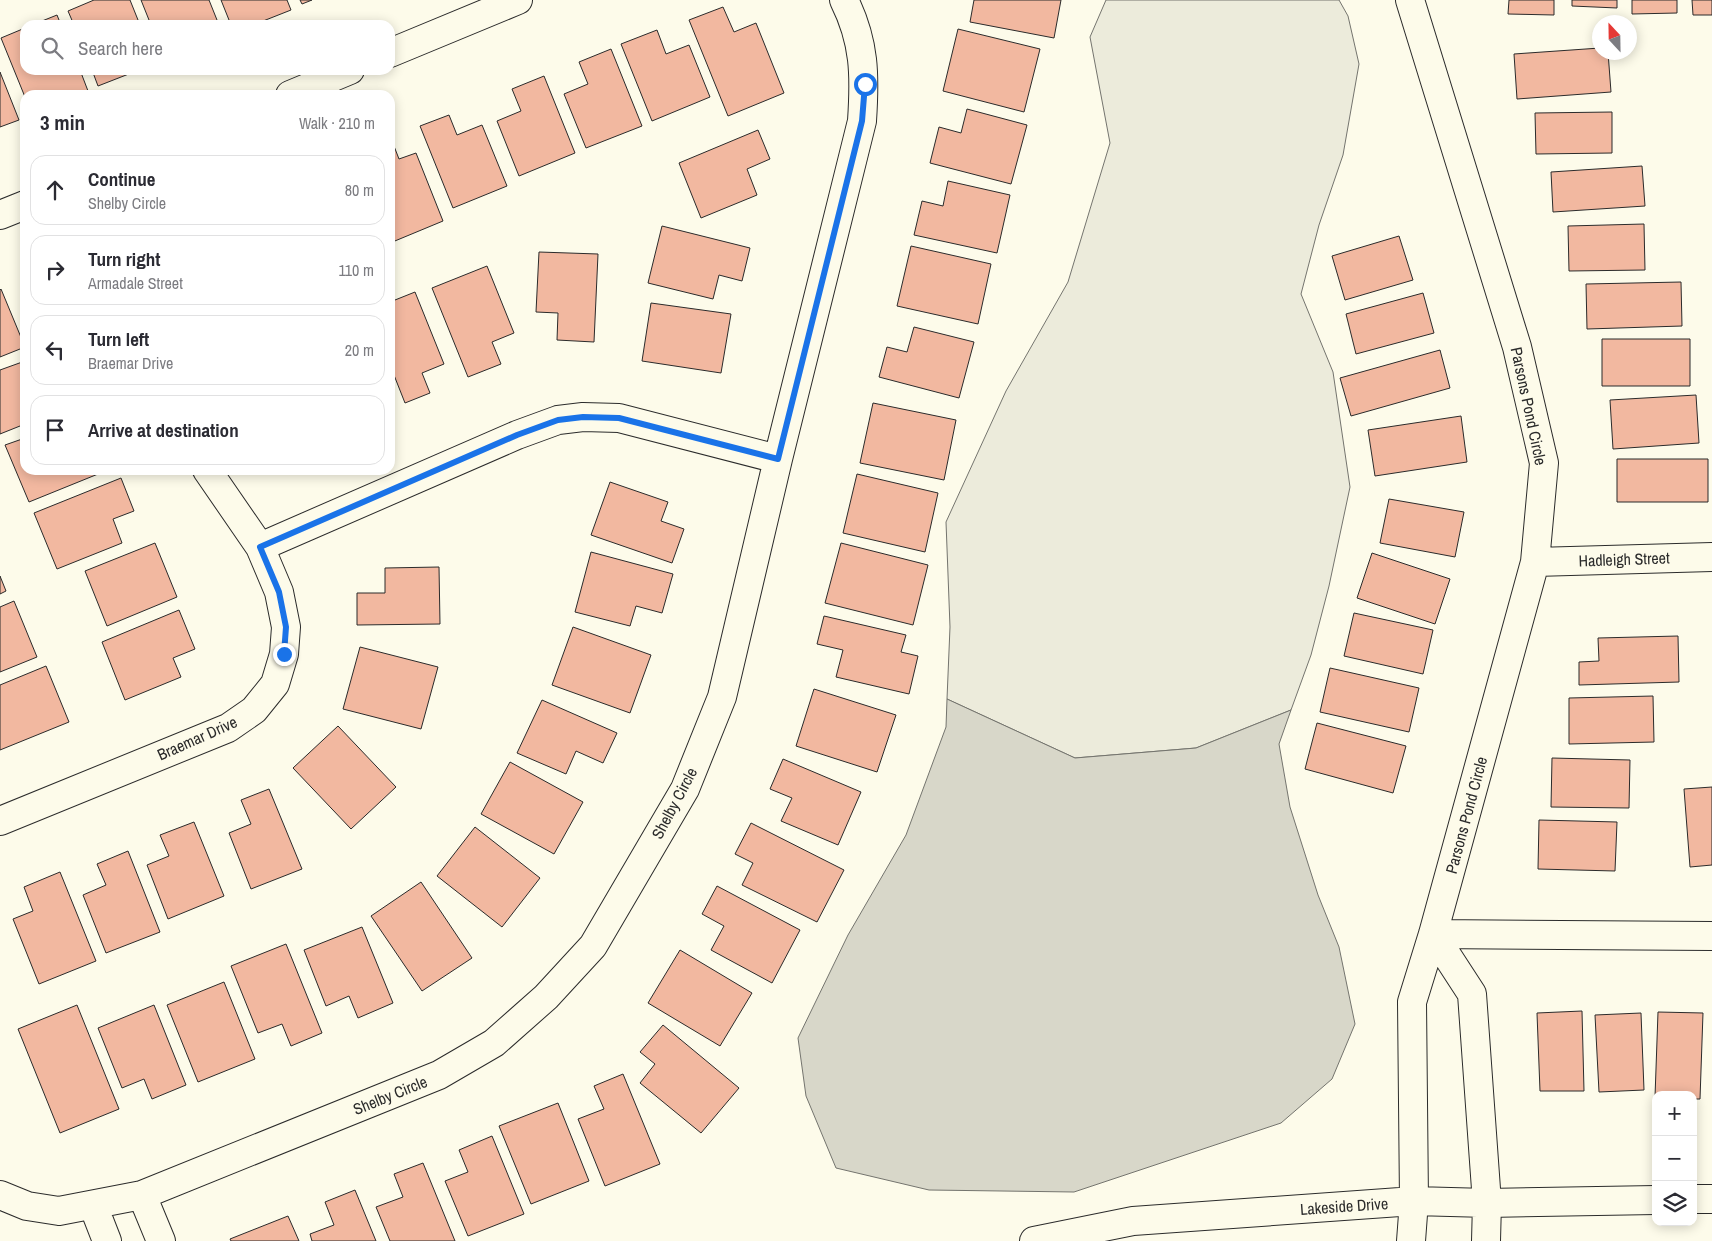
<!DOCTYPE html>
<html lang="en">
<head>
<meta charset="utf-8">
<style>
  :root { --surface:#fff; --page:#f2f2f3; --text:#2b2b33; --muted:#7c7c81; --line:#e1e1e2 }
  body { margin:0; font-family:"Archivo Narrow",sans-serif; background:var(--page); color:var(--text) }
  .controls { position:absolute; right:15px; bottom:15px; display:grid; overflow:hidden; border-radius:10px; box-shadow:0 2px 12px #0003 }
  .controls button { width:45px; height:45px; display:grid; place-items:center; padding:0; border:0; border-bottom:1px solid var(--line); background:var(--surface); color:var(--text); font:25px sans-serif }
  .compass { position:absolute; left:1592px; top:15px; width:45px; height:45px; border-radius:50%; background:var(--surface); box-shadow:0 2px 12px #0003; rotate:338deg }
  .stop { position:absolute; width:15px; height:15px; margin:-11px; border:4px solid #1a73e8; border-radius:50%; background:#fff }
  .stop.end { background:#1a73e8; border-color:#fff; box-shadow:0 1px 5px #0008 }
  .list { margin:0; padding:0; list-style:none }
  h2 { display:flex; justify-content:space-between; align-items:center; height:65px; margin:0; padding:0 20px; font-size:21px }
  h2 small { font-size:16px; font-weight:400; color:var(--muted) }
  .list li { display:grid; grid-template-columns:32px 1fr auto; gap:15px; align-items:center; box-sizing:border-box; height:70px; margin:0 10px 10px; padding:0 10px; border:1px solid var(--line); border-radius:15px }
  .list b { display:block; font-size:19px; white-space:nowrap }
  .list p { margin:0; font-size:16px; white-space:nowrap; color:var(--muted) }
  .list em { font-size:16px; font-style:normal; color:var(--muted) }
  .icon { flex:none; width:28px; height:28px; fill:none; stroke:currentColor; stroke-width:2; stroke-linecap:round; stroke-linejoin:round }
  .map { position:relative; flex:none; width:1712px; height:1241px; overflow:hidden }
  .search { position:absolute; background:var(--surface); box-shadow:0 2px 12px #0003; left:20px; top:20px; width:375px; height:55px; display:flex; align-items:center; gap:12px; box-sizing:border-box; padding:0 18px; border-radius:15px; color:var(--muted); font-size:19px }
  .panel { position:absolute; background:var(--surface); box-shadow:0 2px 12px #0003; left:20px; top:90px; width:375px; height:385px; border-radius:15px }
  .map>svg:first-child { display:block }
  .green { fill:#ecebdb; stroke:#74746e }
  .water { fill:#d8d7c9; stroke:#74746e }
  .building { fill:#f2b8a0; stroke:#2b2b2b }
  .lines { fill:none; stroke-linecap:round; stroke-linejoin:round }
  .minor-casing { stroke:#2b2b2b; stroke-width:30 }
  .minor { stroke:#fdfbea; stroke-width:28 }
  .route { stroke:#1a73e8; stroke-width:6 }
  .labels { text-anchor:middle; stroke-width:4; stroke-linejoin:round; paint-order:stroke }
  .street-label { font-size:16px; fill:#2b2b2b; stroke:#fdfbea }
</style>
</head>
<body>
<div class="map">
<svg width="1712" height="1241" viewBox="0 0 1712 1241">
  <rect width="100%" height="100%" fill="#fdfbea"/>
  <!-- green -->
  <path class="green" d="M1106,0H1339L1348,16L1359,64L1343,155L1319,225L1301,294L1333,372L1350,487L1329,586L1311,655L1291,710L1196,748L1075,758L947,699L950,627L946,522L1006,391L1068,282L1110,143L1090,37Z"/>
  <!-- water -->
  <path class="water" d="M947,699L1075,758L1196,748L1291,710L1279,744L1290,807L1318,895L1339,947L1355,1024L1332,1079L1281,1123L1074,1192L929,1190L836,1168L806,1096L798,1038L848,935L906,835L946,727Z"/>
  <!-- building -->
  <path class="building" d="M94,0H130L140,25H74L68,11Z
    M141,0H209L219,25H151Z
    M221,0H287L291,10L253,25H231Z
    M300,0H312L302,4Z
    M974,0H1061L1054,38L970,22Z
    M1509,0H1554V15L1508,14Z
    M1572,0H1617V8L1572,6Z
    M1632,0H1677V13L1632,14Z
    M1692,0H1712V15H1693Z
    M723,7L734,32L756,23L784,93L728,116L689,20Z
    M57,15L61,25H32Z
    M25,28V70H80L88,91L77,95H25V97L1,38Z
    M958,29L1040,49L1024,112L943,91Z
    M657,30L666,54L689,45L710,97L652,121L621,44Z
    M1600,48V52H1608L1611,92L1517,99L1514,54Z
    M611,49L642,126L586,148L564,94L588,84L579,62Z
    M92,70H139L98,86Z
    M0,72L19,120L0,127Z
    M544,76L575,153L519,176L497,121L521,111L512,89Z
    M967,109L1027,125L1011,184L930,163L939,127L961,133Z
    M1612,112V153L1536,154L1535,113Z
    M449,115L457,135L482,125L507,186L453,208L420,126Z
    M758,130L770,159L747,169L757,195L701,218L679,163Z
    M390,141H392L399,159L416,153L443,221L390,243Z
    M1642,166L1645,206L1553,212L1551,172Z
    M948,181L1010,195L997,253L914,235L922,201L943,206Z
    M1644,224L1645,270L1569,271L1568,226Z
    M662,226L750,248L742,281L719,275L713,299L648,283Z
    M1399,236L1413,280L1345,300L1332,256Z
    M911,246L991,264L978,324L897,306Z
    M539,252L598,254L594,342L557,340L558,313L536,312Z
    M487,266L514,333L492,342L501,364L468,377L432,288Z
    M1681,282L1682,326L1587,329L1586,284Z
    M1,289L25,347L0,357V290Z
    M415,292L444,364L422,373L430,393L405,403L390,365V302Z
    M1423,293L1434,333L1356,354L1346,314Z
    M651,303L731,314L721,373L642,361Z
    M914,327L974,342L959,398L879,377L887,347L907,352Z
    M1602,339H1690V386H1602Z
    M1440,350L1450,388L1351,416L1340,378Z
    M25,361V424L0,434V370Z
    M1696,395L1699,443L1613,449L1610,400Z
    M873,403L956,420L944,480L860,463Z
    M1461,416L1467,462L1375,476L1368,430Z
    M25,438V470H102L103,472L29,502L5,445Z
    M1617,459H1708V502H1617Z
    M857,474L938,493L925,552L843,533Z
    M121,478L134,511L113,519L122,543L57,569L34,513Z
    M610,482L668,502L661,521L684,529L672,563L591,535Z
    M1389,499L1464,512L1455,557L1380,543Z
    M155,543L177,597L107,626L85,571Z
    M841,543L928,565L913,625L825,603Z
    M591,552L673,574L662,613L636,606L630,626L575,612Z
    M1372,553L1450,579L1435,624L1357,598Z
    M439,567L440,624L357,625V593H385V568Z
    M0,576L6,591L0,594Z
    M14,601L37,657L0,672V607Z
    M179,610L195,649L173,658L181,677L125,700L102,642Z
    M1354,613L1433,630L1423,674L1344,656Z
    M824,616L906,635L901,652L918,656L909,694L836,677L843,650L817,644Z
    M573,627L651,655L630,713L552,685Z
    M1678,636L1679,682L1579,685V662L1599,661L1598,638Z
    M360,647L438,667L421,729L343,709Z
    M46,666L69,722L0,750V685Z
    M1330,668L1419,688L1409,732L1320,712Z
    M814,689L896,715L877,772L796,746Z
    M1653,696L1654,742L1569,744V698Z
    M542,700L617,733L603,763L576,751L566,774L517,753Z
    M1317,723L1406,746L1393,793L1305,769Z
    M338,726L396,787L351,829L293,768Z
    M1552,758L1630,760L1629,808L1551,807Z
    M783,759L861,792L838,845L781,821L792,798L770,789Z
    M510,762L583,802L554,854L481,814Z
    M1712,787V865L1690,867L1684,789Z
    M269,789L302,869L251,889L229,833L251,824L241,800Z
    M1539,820L1617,822L1615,871L1538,869Z
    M194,822L224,896L168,919L147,865L169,856L160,835Z
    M751,823L844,870L817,922L742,885L753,863L735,854Z
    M475,827L540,878L502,927L437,876Z
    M128,851L160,932L106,953L83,895L106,885L97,864Z
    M60,872L96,961L39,984L13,919L33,911L24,887Z
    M421,882L472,958L422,991L371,916Z
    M717,886L800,930L772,983L711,950L724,926L702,914Z
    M362,927L393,1003L358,1018L349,996L326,1006L304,950Z
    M286,944L322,1033L291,1046L282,1024L258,1033L231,966Z
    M680,950L752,993L720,1046L648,1003Z
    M224,982L255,1059L198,1082L167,1005Z
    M77,1005L119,1109L60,1133L18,1029Z
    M154,1005L186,1085L152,1099L144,1079L122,1088L98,1028Z
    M1582,1011L1584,1091H1540L1537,1013Z
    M1658,1012L1703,1013L1700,1099H1693V1095H1656L1655,1097Z
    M1641,1013L1644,1090L1599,1092L1595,1015Z
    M663,1025L739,1088L701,1133L640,1083L655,1064L640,1052Z
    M623,1074L660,1164L605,1186L578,1119L604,1109L594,1086Z
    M558,1103L589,1181L531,1204L499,1126Z
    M492,1136L524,1214L468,1236L445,1181L468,1172L459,1150Z
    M423,1163L455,1241H390L376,1207L403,1197L394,1174Z
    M355,1190L376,1241H312L310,1234L334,1225L325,1202Z
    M288,1216L299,1241H231L230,1239Z"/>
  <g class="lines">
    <!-- minor casing -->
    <g class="minor-casing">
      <path id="minor" d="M1410,0L1517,347L1544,463L1535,562L1433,934L1412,1002L1414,1201L1411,1241
        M390,53L518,0
        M290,95L350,70
        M0,215L25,205
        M260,547L517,435L558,420L583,417L619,418L778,459
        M1535,562L1712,557
        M0,821L228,728L254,710L275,684L284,654L286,627L279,592L260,547L207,470
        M1433,934L1472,994L1487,1203L1486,1241
        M1433,934L1712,936
        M0,1195L27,1206L59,1211L142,1195L439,1075L494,1043L546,997L593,946L685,789L722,697L778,459L862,121C865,76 865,42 844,0
        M142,1195L161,1241
        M1693,1199H1712
        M93,1205L107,1241
        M1034,1241L1133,1221L1414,1201L1487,1203L1656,1200"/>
    </g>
    <!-- minor -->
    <use href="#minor" class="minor"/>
  </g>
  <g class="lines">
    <!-- route -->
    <path class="route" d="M284,654L286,627L279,592L260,547L517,435L558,420L583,417L619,418L778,459L862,121L865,84"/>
  </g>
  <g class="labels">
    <!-- street labels -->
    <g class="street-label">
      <text transform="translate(1529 406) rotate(78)" y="6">Parsons Pond Circle</text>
      <text transform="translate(1624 559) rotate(-2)" y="6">Hadleigh Street</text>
      <text transform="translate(197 738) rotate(-24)" y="6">Braemar Drive</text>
      <text transform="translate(674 803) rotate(-62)" y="6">Shelby Circle</text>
      <text transform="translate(1466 815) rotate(-75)" y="6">Parsons Pond Circle</text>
      <text transform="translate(390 1095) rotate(-22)" y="6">Shelby Circle</text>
      <text transform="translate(1344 1206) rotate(-4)" y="6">Lakeside Drive</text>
    </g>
  </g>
</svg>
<div class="controls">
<button>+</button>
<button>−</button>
<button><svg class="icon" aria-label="layers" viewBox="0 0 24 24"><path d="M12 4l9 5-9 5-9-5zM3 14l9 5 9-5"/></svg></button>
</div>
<svg class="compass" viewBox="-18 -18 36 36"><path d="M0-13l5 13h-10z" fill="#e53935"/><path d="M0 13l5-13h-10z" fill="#7c7c81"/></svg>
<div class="stop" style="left:865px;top:84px"></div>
<div class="stop end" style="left:284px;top:654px"></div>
<div class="search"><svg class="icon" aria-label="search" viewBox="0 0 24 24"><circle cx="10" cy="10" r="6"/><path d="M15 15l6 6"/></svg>Search here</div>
<section class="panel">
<h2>3 min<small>Walk · 210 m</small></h2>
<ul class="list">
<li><svg class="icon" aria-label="ahead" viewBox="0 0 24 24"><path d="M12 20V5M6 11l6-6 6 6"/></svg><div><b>Continue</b><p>Shelby Circle</p></div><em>80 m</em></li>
<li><svg class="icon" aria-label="right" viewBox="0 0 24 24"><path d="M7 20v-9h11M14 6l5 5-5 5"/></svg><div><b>Turn right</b><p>Armadale Street</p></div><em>110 m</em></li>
<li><svg class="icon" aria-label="left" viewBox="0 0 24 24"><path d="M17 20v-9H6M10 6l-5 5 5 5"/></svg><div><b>Turn left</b><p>Braemar Drive</p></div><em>20 m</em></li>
<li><svg class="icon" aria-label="arrive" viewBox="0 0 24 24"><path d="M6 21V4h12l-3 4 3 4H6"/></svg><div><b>Arrive at destination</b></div></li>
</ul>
</section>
</div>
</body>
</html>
